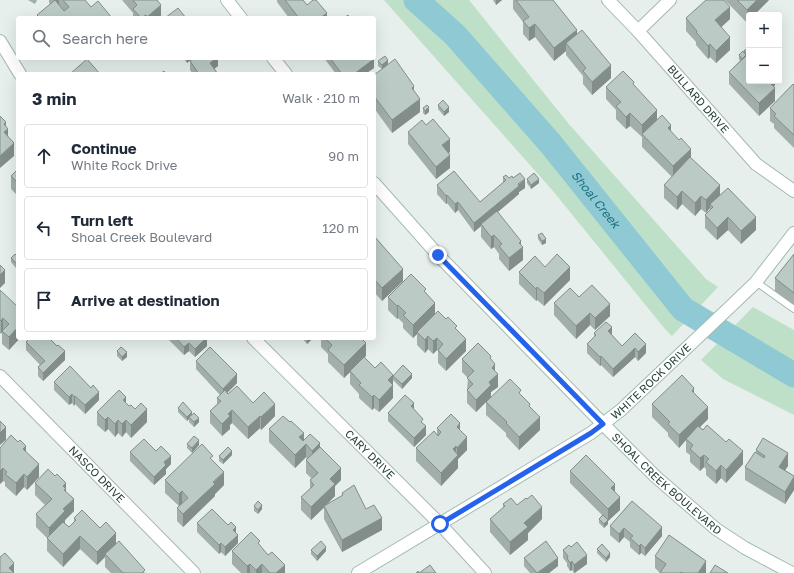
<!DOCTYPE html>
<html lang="en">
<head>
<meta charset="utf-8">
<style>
  :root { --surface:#fff; --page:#f2f2f3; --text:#1f2937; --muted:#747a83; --line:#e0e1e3 }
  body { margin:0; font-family:"Golos Text",sans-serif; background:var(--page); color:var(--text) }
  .controls { position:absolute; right:12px; top:12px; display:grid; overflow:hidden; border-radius:4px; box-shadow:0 4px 16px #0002 }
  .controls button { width:36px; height:36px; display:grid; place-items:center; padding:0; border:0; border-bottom:1px solid var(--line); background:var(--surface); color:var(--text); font:20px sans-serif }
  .stop { position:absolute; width:12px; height:12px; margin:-9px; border:3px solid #2563eb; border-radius:50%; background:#fff }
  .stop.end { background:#2563eb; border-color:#fff; box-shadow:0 1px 4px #0008 }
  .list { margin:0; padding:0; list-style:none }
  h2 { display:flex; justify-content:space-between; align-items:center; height:52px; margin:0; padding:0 16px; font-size:17px }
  h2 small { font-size:13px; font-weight:400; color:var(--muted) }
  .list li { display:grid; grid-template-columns:26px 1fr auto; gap:12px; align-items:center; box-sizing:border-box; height:64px; margin:0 8px 8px; padding:0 8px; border:1px solid var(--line); border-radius:4px }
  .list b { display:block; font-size:15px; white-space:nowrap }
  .list p { margin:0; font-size:13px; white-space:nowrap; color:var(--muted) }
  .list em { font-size:13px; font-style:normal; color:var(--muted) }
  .icon { flex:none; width:22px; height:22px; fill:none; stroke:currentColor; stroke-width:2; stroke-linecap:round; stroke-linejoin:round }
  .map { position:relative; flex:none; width:794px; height:573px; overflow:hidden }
  .search { position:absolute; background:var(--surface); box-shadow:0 4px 16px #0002; left:16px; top:16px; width:360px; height:44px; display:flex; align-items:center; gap:10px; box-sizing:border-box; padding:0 14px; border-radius:4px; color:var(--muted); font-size:15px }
  .panel { position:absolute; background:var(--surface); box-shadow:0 4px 16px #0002; left:16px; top:72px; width:360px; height:268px; border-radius:4px }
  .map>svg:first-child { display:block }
  .green { fill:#bfe0c8 }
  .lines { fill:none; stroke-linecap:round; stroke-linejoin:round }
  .river { stroke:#8ec9d4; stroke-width:25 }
  .lane-casing { stroke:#a8b8b2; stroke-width:8 }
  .street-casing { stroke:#a8b8b2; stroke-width:14 }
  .secondary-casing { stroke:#a4bbb3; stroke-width:14 }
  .lane { stroke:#fff; stroke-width:6 }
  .street { stroke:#fff; stroke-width:12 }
  .secondary { stroke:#fff; stroke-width:12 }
  .wall { fill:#a1aea9 }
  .shaded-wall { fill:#838d89 }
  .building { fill:#bbcac4; stroke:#838d89 }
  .route { stroke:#2563eb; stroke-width:5 }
  .labels { text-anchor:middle; stroke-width:4; stroke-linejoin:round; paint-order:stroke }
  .street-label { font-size:11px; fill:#24423a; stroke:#f7fbf9 }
  .water-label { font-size:12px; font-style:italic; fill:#1c6f80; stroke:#f7fbf9 }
</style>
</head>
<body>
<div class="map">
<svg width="794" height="573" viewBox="0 0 794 573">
  <rect width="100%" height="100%" fill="#e6efeb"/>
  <!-- green -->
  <path class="green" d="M384,0H469L568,123L706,279L718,287L672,336L665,329L553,191Z
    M753,307L794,330V415L723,379L701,360Z"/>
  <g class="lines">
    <!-- river -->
    <path class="river" id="s1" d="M416,0L455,35L550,143L683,309L794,375"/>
    <!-- lane casing -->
    <g class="lane-casing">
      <path id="lane" d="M756,282L794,309"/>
    </g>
    <!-- street casing -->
    <g class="street-casing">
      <g id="street">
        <path id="s2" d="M608,0L638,31L756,164L794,191"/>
        <path d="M638,31L670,0"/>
        <path d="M0,41L20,74"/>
        <path id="s3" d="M253,338L440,524L485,573"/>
        <path id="s4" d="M0,376L194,573"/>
      </g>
    </g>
    <!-- secondary casing -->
    <g class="secondary-casing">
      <g id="secondary">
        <path d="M227,0L241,18"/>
        <path d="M273,58L286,74"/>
        <path id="s5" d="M374,183L438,255L603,424L656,477L716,529L745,548L792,573"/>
        <path id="s6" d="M358,573L591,433L621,410L731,306L756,282L794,233"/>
      </g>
    </g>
    <!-- lane -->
    <use href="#lane" class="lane"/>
    <!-- street -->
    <use href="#street" class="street"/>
    <!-- secondary -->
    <use href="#secondary" class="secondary"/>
  </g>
  <!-- wall -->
  <path class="wall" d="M28,0H37L35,4Z
    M49,0H85L91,7L112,18H37V15L50,4L49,3Z
    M122,0H157L161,18H133V13Z
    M277,0H303L307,5L327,18H289L277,2Z
    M493,0H502L496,5Z
    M513,0H553L577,34L611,78L592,95L583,84V76L566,55V51L554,61L535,37L529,41L523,34V22L513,9Z
    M725,0H769L754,15H749L747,23Z
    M686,18L730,19L721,27L730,50L716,63L710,57L708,59L696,45V42L686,31Z
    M744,51L775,81V85L774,87L775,101L759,116L729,84V72L740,61L739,59V55L744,53Z
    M183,58H193L187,63Z
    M218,58V66L214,69L218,74H193L190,70V61Z
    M324,58H373L374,68L365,74H336Z
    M378,61L388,64L414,92L420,112L392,133L374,108V75L382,69L378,66Z
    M634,85L657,119L671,132L720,195L756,230L741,244L728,230L717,240L705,228V215L710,210V208L706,213L701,209L695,216L682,204L677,210L664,198V185L672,177L642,147V137L630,126L626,129L616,119V110L606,99V87Z
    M794,85V148L774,128V124L770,121V108Z
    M438,105L449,112L444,116L438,109Z
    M423,108L429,112L425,115L423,113Z
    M426,125L450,152L448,153L450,168L436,179L408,144V132Z
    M18,169V196L11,189V176Z
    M503,177L509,178H513L525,188L519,192V194L498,212L521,246L523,260L509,271L499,259V254L494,247L491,249L481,237V226L474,232L458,210L455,213L447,203L446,204L437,194V185L480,202L503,183Z
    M527,179L539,183L531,189L527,183Z
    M538,235L546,243L542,245L538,239Z
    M374,236L403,281L382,301L374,292Z
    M794,254V305L775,291V278Z
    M18,257V265L16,268L11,262V258Z
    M545,267L570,280L544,306L537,300L536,301L519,284V272Z
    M0,290L18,338H20L9,350L2,344V332L1,334L0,333Z
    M426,293L435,313L457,330L466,351L446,371L438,363V351L437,350L433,354L428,349L425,353L417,345V334L413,338L403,328V323L398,318L397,319L388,310V297Z
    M579,297L610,316L595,330L590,325L576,339L554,315V303Z
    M594,333L612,335L622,346L635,333L646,353L638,361L635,357L613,377L601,365L600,366L587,353V344L594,337Z
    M167,338H207V346L195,357L189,351L184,355Z
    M302,338H313L307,344Z
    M321,338H361L366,356L364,357L375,368L393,375L412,378L402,389L393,380V398L379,412L374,408L372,410L359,398V394L350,384V372L344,378L328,362V354L321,347Z
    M26,342L65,360L43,381L38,376V367L40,365L26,350Z
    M117,351L127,357L122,361L117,356Z
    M462,359L491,360L495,371L498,387L491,392V397L521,395L530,407L540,430L519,450L506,436V433L486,415V402L476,412L467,403V390L468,378L462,372Z
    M196,361L237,383L227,393L228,394L253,403L275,416L261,430L260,428L248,439L232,423L230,425V429L222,436L210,423V411L217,404V398L220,395L196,369Z
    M54,382L99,400L85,414L75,404L74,406L72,403L69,405L54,390Z
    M694,393L708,419L700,427L743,464L726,483L721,478L716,484L706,475V469L704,467L700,471L690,462V455L686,452V440L679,448L668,436V433L652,417V404Z
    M126,404L147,422L131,438L126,432L122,437L118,433L115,437L108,429L105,432L97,425V412Z
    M178,408L192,415L199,422L194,427L189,422V419L187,421L178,412Z
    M414,409L423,424L426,435L414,447L388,421V413Z
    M437,428L460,430L467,450L458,459V468L441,486L416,461V448L437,435Z
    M269,429L304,440L320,447L341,480L335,486V496L326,505L342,496V493L366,509L382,530L342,552L324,519V508L311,520L301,510V497L310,489V480L312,479L306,473V460L307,459L306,457L295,468L269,442Z
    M187,444L199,445L192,453L187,448Z
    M0,448L26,452L39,477L27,490L24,487L16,496L5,486V482L3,481L0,484Z
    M756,450L788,466L785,470L794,476V490L785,504L745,480V467L756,453Z
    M156,451L171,464L166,469V474L154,485L130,461V452Z
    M232,455L223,464L219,461V456Z
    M213,461L224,485L215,494V496L183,527L177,521V508L179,506L165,493V480Z
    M570,471L615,492L620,510L608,521V524L604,528L599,523V519L602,515L570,483Z
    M55,476L66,483V492L74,511L65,520V524L69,527L74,522V518L100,528L116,543L145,573H111L105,567V557L97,565L80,549L63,567L47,551V538L36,527V514L45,505L35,495V483Z
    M632,501L662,536L645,556L641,553L639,555L630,547V542L624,537L619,543L610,535V526Z
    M503,504L517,505L542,519L528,533V540L510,555L490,532V519L503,508Z
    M254,506L262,509L258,514L254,511Z
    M197,523L236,533L238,543L225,556L221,552L219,554L197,532Z
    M260,546L268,555L285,573H241L232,564V551Z
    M597,549L610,557L606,562L597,553Z
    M311,550L326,551L317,561L311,554Z
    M563,550L587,564L575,573H574L572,570L570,571L567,566V563L563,558Z
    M655,556L706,573H660L655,568Z
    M524,558L558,566L549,573H530L524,566Z"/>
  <!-- shaded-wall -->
  <path class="shaded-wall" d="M55,0H59V8L55,11Z
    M496,0H502L496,5Z
    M757,0H769L754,15H749V21L747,23V10Z
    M161,5V18H147V17Z
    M730,7V19L715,33V20Z
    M327,13V18H320Z
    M146,15V18H142Z
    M535,24V37L529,41V28Z
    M577,30V43H566V51L554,61V48Z
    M730,37V50L716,63V51Z
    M710,44V57L708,59V46Z
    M187,58H193L187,63Z
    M217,58H218V66L210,72V63Z
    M374,59V68L365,74H354Z
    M388,60V64L382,70V65Z
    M611,65V78L592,95V82Z
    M767,81H775V85L767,93Z
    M414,86V99L412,88Z
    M775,88V101L759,116V103Z
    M420,99V112L392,133V120Z
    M429,107V112L425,115V111Z
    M449,107V112L444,116V112Z
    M657,110V122L642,134V137V125Z
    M630,113V126L626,129V117Z
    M6,122V130L8,129V141L4,145V124Z
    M671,125V137L668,128Z
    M450,139V152L442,158V145Z
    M14,143V156L0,168V156Z
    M691,149V161L673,179V166Z
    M450,155V168L436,179V167Z
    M525,179V188L519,192V194L482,225L481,224V226L474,232V223Z
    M539,179V183L531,189V185Z
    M720,185V198L710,204V208L706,213V200Z
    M682,191V204L677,210V197Z
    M447,195V203L446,204V196Z
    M701,196V209L695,216V203Z
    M458,202V210L455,213V204Z
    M728,217V230L717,240V228Z
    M756,217V230L741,244V231Z
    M494,235V247L491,249V237Z
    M546,239V243L542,245V241Z
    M521,241V248L523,247V260L509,271V258L519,243Z
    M18,261V265L16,268V263Z
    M570,267V280L544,306V293Z
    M403,269V281L382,301V288Z
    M5,270V283L0,288V275Z
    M537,287V300L536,301V289Z
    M435,303V315L417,332V334L413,338V325Z
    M610,304V316L595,330V318Z
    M398,305V318L397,319V306Z
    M590,313V325L576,339V326Z
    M3,318V331H2V332L1,334V321Z
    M18,327V338H20L9,350V337Z
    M612,327V336L608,331Z
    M428,336V349L425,353V340Z
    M206,338H207V346L195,357V349Z
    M307,338H313L307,344Z
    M437,338V350L433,354V341Z
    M466,339V351L446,371V359Z
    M189,343V351L184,355V347Z
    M366,343V356L344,378V365Z
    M646,344V353L638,361V352Z
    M635,348V357L613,377V369Z
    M65,351V360L43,381V373Z
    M127,352V357L122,361V357Z
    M601,356V365L600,366V357Z
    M495,364V376L498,374V387L491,392V397L476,412V400L489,382L492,368Z
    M237,374V383L223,397V389Z
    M412,374V378L402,389V384Z
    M393,375V398L379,412V400L388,380Z
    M694,388V400L692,391Z
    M99,392V400L85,414V405Z
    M72,394V403L69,405V397Z
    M374,395V408L372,410V397Z
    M75,396V404L74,406V397Z
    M126,397V410L123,400Z
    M414,403V412L411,406Z
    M275,404V416L261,430V417Z
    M708,407V419L687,440L686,439V440L679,448V435Z
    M147,409V422L131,438V425Z
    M232,410V423L230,425V429L222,436V424L228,414Z
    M192,412V416L189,417V419L187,421V417Z
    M260,416V428L248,439V427Z
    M108,417V429L105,432V420Z
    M540,417V430L519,450V437Z
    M199,418V422L194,427V422Z
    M118,420V433L115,437V424Z
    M126,420V432L122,437V424Z
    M460,423V436L457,427Z
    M426,426V435L414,447V438Z
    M6,427V440L0,445V433Z
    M304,433V446L299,437Z
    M467,437V450L458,459V468L441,486V473L453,449L456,446V458L457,456V448Z
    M199,440V445L192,453V448Z
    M320,443V456L312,464V451Z
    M306,444V457L295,468V455Z
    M26,446V459L23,449Z
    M232,451V455L223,464V460Z
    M743,451V464L726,483V470Z
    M788,453V466L779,479V467Z
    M704,455V467L700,471V458Z
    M171,456V464L166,469V474L154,485V477L164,462Z
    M39,464V477L27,490V477Z
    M721,465V478L716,484V471Z
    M3,468V481L0,484V471Z
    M341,468V480L335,486V496L311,520V507L330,479Z
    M224,472V485L215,494V496L183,527V514Z
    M24,474V487L16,496V483Z
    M794,477V490L785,504V492Z
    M66,483V501L63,486Z
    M615,484V497L611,488Z
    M182,491V504L179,506V494Z
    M620,497V510L608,521V509Z
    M74,499V511L65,520V524L49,540V528L63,509Z
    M262,505V509L258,514V510Z
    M542,507V519L528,533V540L510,555V542L524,523Z
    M382,518V530L342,552V540Z
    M608,520V524L604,528V524Z
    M236,527V536L233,530Z
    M662,527V536L645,556V548Z
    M624,528V537L619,543V534Z
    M116,533V545L105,554V557L97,565V552Z
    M238,535V543L225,556V547Z
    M80,536V549L63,567V554Z
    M221,543V552L219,554V545Z
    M641,544V553L639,555V546Z
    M326,547V551L317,561V556Z
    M610,553V557L606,562V558Z
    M587,555V564L574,573V565Z
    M558,558V566L549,573H538Z
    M572,561V570L570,571V563Z
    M706,561V573H698Z
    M14,563V573H9V568Z
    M250,564V573H247V566Z
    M262,564V573H256V570Z
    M285,565V573H276Z"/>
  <!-- building -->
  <path class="building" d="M55,0L64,11L69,7L63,0H85L91,7L98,1L112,18H40L37,15Z
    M133,0H157L161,5L147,17L146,15L141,18L133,9L137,5Z
    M285,0H303L307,5L313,0H316L327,13L320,18H299Z
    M516,0H553L577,30L554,48L535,24L529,28L523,21L529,17Z
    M706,0H724L730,7L715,20L730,37L716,51L710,44L708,46L696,32L697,31L686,18Z
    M737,0H757L747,10Z
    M178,8L186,18H165Z
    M348,15L350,18H344Z
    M582,30L611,65L592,82L583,71L586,68L566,43Z
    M749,46V53L748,54L744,51Z
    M743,51L746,55L742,59L739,55Z
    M749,53V81H768L775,88L759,103L729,72Z
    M385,56L388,60L382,65L378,61Z
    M194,58H217L210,63L218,74H199L190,61Z
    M330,58H373L374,59L354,74H342Z
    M87,59L100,74H70Z
    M395,59L414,86L412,88L420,99L392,120L374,96V75Z
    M164,71L166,74H160Z
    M623,71L634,82L633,84L657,110L642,125L630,113L626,117L616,106L621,102L606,87Z
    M793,84L794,85V135L774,116L776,114L770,108Z
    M443,100L449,107L444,112L438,105Z
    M427,105L429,107L425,111L423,108Z
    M662,115L671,125L668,128L679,140L681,138L691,149L673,166L642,134Z
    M0,116L6,122L4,124L8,129L4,132L14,143L0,156Z
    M433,119L450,139L442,145L450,155L436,167L408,132L422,120L426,125Z
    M690,157L720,185L706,200L701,196L695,203L682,191L677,197L664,185Z
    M18,169V183L11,176Z
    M454,171L480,202L506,180L503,177L506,175L509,178L512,176L513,178L520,173L525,179L518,184L519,186L474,223L458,202L455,204L447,195L446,196L437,185Z
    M534,173L539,179L531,185L527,179Z
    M728,188L756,217L741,231L728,217L717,228L705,215L713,207L710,204Z
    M497,211L521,241L519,243L523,247L509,258L499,246L502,244L494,235L491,237L481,224Z
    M542,233L546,239L542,241L538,235Z
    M374,236L403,269L382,288L374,279Z
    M15,254L18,257V261L16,263L11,258Z
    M557,254L570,267L544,293L537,287L536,289L519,272L535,256L545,267Z
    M794,254V293L775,278Z
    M0,265L5,270L0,275Z
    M411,274L426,289L424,291L435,303L413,325L403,315L406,313L398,305L397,306L388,297Z
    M592,285L610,304L595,318L590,313L576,326L554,303L570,288L579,297Z
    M0,290L18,307V327L9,337L2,331L9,324L3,318L1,321L0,320Z
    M438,311L446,319L448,317L457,326L455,328L466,339L446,359L438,350L443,344L437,338L433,341L428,336L425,340L417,332Z
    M606,322L612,327L608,331L622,346L635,333L646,344L638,352L635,348L613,369L601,356L600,357L587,344L596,335L594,333Z
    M30,338H49L57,346L58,345L65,351L43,373L38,367L45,361L26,342Z
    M176,338H206L195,349L189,343L184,347Z
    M325,338H361L366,343L344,365L328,350L332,345Z
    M478,343L491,356L490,358L495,364L492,368L498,374L489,382L491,385L476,400L467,390L473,384L467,378L474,371L462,359Z
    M121,347L127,352L122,357L117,351Z
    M210,347L237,374L223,389L196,361Z
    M364,357L375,368L381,362L393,375L388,380L393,385L379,400L374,395L372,397L359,385L361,383L350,371Z
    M403,365L412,374L402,384L393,376Z
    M70,366L91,388L93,385L99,392L85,405L75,396L74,397L72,394L69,397L54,382Z
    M682,375L694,388L692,391L708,407L679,435L668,424L670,422L652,404Z
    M510,379L521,390L519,393L530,404L529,406L540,417L519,437L506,423L507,422L486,402Z
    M237,386L253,403L264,392L275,404L261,417L260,416L248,427L232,410L228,414L230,416L222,424L210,411L221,401L217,398L225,390L228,394Z
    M119,390L126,397L123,400L129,406L131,405L135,409L141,403L147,409L131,425L126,420L122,424L118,420L115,424L108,417L105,420L97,412Z
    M405,395L414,403L411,406L423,419L421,422L426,426L414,438L388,413Z
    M183,402L192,412L187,417L178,408Z
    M194,413L199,418L194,422L189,417Z
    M451,414L460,423L457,427L467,437L457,448L456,446L453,449L458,455L441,473L416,448L434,431L438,436L441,432L437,428Z
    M283,416L290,422L291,421L304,433L299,437L303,441L310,434L320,443L312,451L306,444L295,455L269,429Z
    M0,421L6,427L0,433Z
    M707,425L726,442L729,439L743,451L726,470L721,465L716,471L706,462L709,459L704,455L700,458L690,449L693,445L686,439L698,426L703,430Z
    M11,435L18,442L20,440L26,446L23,449L39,464L27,477L24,474L16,483L5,474L7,472L3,468L0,471V448Z
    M194,436L199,440L192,448L187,444Z
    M763,438L788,453L779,467L794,476V477L785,492L745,467L755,452L764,458L765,456L756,450Z
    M144,439L156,451L161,446L171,456L164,462L166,465L154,477L130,452Z
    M202,444L213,456L210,458L224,472L213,482L215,484L183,514L177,508L188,498L182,491L179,494L165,480Z
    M228,447L232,451L223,460L219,456Z
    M320,447L341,468L330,479L335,484L311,507L301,497L314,485L310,480L318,473L306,460Z
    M586,455L615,484L611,488L620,497L608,509L570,471Z
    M48,469L55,476L57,474L66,483L63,486L66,489L64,490L74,499L63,509L65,511L49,528L36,514L52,499L35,483Z
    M354,485L366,509L374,505L382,518L342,540L324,506L343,495L342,493Z
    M532,495L542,507L524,523L528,527L510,542L490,519L505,506L503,504L511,498L517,505L526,498L527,499Z
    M258,501L262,505L258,510L254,506Z
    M632,501L662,527L645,548L641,544L639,546L630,538L633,536L624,528L619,534L610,526Z
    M212,509L228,525L231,522L236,527L233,530L238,535L225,547L221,543L219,545L197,523Z
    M82,510L100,528L106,522L116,533L97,552L80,536L63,554L47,538L63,522L69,527L76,520L74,518Z
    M603,515L608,520L604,524L599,519Z
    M251,532L260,541L258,543L268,555L272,552L285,565L276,573H270L262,564L256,570L250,564L247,566L232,551Z
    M669,535L706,561L698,573H683L681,572L680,573H660L666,564L655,556Z
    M119,541L145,570L142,573H123L105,554Z
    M321,541L326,547L317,556L311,550Z
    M546,541L558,558L537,573L524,558Z
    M577,542L587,555L574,565L572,561L570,563L567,558L568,556L563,550L569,545L571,547Z
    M602,544L610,553L606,558L597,549Z
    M5,553L14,563L9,568L14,573H0V557Z
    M430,565L436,573H416L418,571L419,573Z
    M715,565L728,573H710Z"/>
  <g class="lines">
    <!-- route -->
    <path class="route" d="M438,255L603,424L591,433L440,524"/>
  </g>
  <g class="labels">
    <!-- street labels -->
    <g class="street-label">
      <text dy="4" stroke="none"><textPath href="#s2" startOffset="134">BULLARD DRIVE</textPath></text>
      <text dy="4" stroke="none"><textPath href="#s6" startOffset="351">WHITE ROCK DRIVE</textPath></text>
      <text dy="4" stroke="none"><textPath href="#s3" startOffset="165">CARY DRIVE</textPath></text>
      <text dy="4" stroke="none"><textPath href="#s4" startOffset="138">NASCO DRIVE</textPath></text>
      <text dy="4" stroke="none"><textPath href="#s5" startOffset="420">SHOAL CREEK BOULEVARD</textPath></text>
    </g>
    <!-- water labels -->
    <g class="water-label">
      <text dy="4" stroke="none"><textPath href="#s1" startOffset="269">Shoal Creek</textPath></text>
    </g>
  </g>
</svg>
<div class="controls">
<button>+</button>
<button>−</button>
</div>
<div class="stop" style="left:440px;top:524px"></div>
<div class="stop end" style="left:438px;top:255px"></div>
<div class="search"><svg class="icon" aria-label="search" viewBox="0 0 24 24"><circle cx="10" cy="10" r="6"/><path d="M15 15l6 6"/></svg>Search here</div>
<section class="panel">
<h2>3 min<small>Walk · 210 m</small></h2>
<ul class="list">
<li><svg class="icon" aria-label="ahead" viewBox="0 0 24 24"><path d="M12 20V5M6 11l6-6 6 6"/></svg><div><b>Continue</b><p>White Rock Drive</p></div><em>90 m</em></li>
<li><svg class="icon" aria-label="left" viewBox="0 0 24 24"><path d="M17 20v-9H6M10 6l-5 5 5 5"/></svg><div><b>Turn left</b><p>Shoal Creek Boulevard</p></div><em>120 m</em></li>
<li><svg class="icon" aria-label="arrive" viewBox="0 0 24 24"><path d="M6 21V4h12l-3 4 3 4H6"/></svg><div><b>Arrive at destination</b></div></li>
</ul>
</section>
</div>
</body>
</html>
